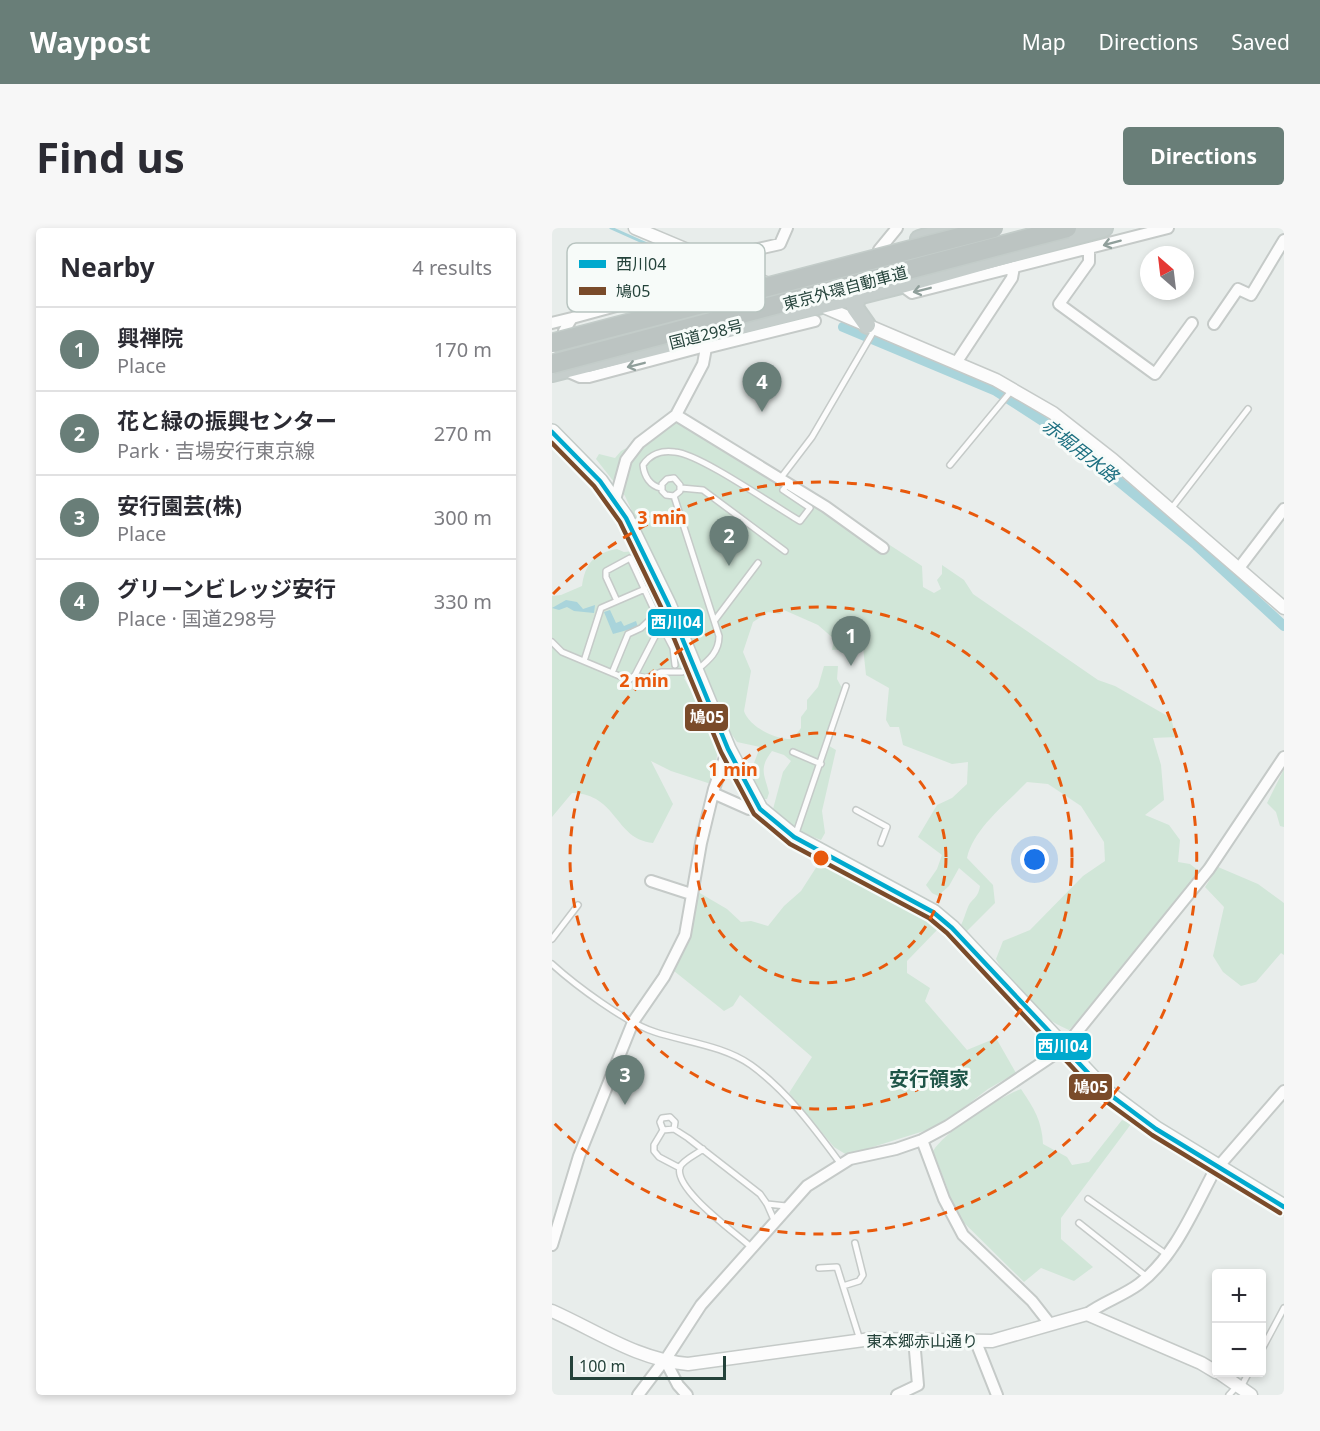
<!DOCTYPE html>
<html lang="en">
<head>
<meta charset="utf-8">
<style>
  :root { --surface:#fff; --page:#f7f7f7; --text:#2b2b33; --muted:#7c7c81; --line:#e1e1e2; --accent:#697e78 }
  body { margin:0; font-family:"Noto Sans","Noto Sans JP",sans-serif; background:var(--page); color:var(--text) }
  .controls { position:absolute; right:18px; bottom:18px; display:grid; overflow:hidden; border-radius:6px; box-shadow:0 3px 9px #0003 }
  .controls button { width:54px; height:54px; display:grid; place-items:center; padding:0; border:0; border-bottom:2px solid var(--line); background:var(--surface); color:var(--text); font:30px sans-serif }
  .compass { position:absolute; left:588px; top:18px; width:54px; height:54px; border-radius:50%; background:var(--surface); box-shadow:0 3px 9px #0003; rotate:332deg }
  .scale { position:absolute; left:18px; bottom:15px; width:156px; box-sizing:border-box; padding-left:6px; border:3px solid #24423a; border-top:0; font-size:16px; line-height:21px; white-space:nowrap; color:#24423a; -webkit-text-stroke:4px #f7fbf9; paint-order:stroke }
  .you { position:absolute; left:483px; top:632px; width:21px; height:21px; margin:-15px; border:4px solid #fff; border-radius:50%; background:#1a73e8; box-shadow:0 0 0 9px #1a73e833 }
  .badge { display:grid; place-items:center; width:39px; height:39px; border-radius:50%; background:var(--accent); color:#fff; font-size:20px; font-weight:700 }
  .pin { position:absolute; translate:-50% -50px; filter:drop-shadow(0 2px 3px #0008) }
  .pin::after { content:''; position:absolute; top:32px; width:21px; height:18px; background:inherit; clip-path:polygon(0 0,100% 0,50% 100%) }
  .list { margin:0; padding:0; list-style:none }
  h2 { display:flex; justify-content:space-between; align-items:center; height:78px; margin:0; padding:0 24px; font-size:26px }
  h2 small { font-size:20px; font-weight:400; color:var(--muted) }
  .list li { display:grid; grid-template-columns:39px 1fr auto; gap:18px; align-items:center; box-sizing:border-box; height:84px; padding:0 24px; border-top:2px solid var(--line) }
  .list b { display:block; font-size:22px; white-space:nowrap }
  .list p { margin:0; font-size:20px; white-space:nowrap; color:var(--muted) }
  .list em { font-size:20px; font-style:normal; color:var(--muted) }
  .map { position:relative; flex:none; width:732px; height:1167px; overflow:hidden; border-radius:6px }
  header { display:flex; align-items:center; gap:36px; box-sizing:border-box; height:84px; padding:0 30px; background:var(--accent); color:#fff }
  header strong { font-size:28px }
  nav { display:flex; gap:33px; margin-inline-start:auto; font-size:21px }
  .intro { display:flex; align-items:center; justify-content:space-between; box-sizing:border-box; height:144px; padding:0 36px }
  h1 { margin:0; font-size:42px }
  .button { padding:15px 27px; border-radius:6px; background:var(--accent); color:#fff; font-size:21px; font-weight:700 }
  main { display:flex; gap:36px; padding:0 36px }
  aside { flex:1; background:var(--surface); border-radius:6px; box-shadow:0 3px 9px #0003 }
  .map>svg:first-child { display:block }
  .green { fill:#d1e6d8 }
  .water { fill:#a9d4db }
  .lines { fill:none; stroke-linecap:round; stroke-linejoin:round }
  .stream { stroke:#a9d4db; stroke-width:3 }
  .canal { stroke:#a9d4db; stroke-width:10 }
  .service-casing { stroke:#c5cac8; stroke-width:8 }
  .minor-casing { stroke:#c5cac8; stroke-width:14 }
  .tertiary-casing { stroke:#c5cac8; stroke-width:15 }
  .secondary-casing { stroke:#c3cbc8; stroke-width:18 }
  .trunk-casing { stroke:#c3ccc9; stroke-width:20 }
  .service { stroke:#fcfcfc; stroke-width:5 }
  .minor { stroke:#fcfcfc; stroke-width:10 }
  .tertiary { stroke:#fcfcfc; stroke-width:12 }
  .secondary { stroke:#fcfcfc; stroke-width:15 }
  .trunk { stroke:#c6cecc; stroke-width:16 }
  .motorway-bridge-casing { stroke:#c3ccc9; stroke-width:21; stroke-linecap:butt }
  .motorway-bridge { stroke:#bcc4c2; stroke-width:18 }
  .bus-1-casing { stroke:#f7fbf9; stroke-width:9 }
  .bus-2-casing { stroke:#f7fbf9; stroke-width:9 }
  .bus-1 { stroke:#00a9ce; stroke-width:4.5 }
  .bus-2 { stroke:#7a4b2a; stroke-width:4.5 }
  .oneway { stroke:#909f9b }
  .ring { fill:none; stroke:#e8590c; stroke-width:3; stroke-dasharray:10 8 }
  .labels { text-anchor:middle; stroke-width:6; stroke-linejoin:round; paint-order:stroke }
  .street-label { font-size:16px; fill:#24423a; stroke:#f7fbf9 }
  .water-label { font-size:18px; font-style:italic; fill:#1c6f80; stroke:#f7fbf9 }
  .quarter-label { font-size:20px; font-weight:bold; fill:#1f5548; stroke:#f7fbf9 }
  .key { fill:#f7fbf9; stroke:#b8c4c0; stroke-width:1.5 }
  .key-label { font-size:16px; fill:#24423a }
  .centre { fill:#e8590c; stroke:#f7fbf9; stroke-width:3 }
  .ring-label { font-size:18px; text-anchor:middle; font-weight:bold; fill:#e8590c; stroke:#f7fbf9; stroke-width:6; stroke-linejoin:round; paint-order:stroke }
  .line-badge { stroke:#f7fbf9; stroke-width:2 }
  .badge-label { font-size:16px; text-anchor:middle; font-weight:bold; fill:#fff }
</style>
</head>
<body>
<header>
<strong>Waypost</strong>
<nav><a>Map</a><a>Directions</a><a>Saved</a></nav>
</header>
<div class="intro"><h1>Find us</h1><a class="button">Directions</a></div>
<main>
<aside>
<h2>Nearby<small>4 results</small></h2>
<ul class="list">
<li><span class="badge">1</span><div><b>興禅院</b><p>Place</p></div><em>170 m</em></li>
<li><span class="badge">2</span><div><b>花と緑の振興センター</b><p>Park · 吉場安行東京線</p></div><em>270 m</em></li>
<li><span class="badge">3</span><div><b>安行園芸(株)</b><p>Place</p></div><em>300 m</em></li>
<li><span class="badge">4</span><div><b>グリーンビレッジ安行</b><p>Place · 国道298号</p></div><em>330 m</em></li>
</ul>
</aside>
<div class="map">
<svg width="732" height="1167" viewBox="0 0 732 1167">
  <rect width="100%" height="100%" fill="#e8edeb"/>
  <!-- green -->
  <path class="green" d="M126,192L250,268L285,293L330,312L370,338L371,359L382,365L389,361L385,352L390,346V337L412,352L421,366L546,452L563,458L619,490L624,509L601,510L609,537L612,572L593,587L617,597L628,612L626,634L638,636L647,643L561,755L517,802C485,789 460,761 444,731L451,713L478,702L531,648L553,633L552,614L529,578L496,556L475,554C455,575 421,601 415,630L441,657L443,675L414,704L409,697C412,691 413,686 416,679C420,670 426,671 428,658L407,640L397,658L386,668L380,665L374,657L385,641L390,627L366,609L385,577L400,570L415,556L416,534L400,536L351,517L347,499H338L334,492L337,460L314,447L311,419L299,416L295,421L280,422L282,411L266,397L232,382L228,386L216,384L201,394L191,424L199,443L192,483C197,499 224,512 241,511L249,500V489L255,481V472L266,459L272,438H286L285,451L290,460L272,515L284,522L270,583L273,605L269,612L248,604L244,598L233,597L221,581L231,544L239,533L232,527L220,523C206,541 213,547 217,565L215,571H207L199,543L208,519L185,514L168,490L170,482L73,268L44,231L47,226L63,230L69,223Z
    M65,321L72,324L82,323L136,447L132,450L138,461L143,462L167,519L159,556L119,543L99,533L121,576L101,615C62,611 66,566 20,565L0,589V368L9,367L30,358C33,336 42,325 65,321Z
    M732,541V599L728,598L724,584L715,575Z
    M267,635C300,649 328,664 359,683C369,690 377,691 386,701L355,733V745L378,760L373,773L415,822L444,810L464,845L436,861L388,898L295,927L282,919L237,865L260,829L188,767L181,778L172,783L122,743L136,710L146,664L175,681L189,694L199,693L216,698L232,678L249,663Z
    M666,639L706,656L732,675V727L729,725L704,754L689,758L671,744L661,728L672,679L653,659Z
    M469,861C482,880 490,893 491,916L515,929L520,937L537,934L570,892L579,896L509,990V1011L541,1039L522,1053L489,1040L472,1054L401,984L395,959L381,923C392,904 447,869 469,861Z"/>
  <!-- water -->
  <path class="water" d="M14,372L25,374L31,381L43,377L42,385L22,383L15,379L7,382L0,380Z
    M58,382L64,395L69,393L72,398L84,393L86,399L61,406L52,384Z"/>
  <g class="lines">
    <!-- stream -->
    <path class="stream" d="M59,0L151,41"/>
    <!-- canal -->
    <path class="canal" d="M291,99L444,163L503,201L644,317L732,398"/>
    <!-- service casing -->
    <g class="service-casing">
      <path id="service" d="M398,237L460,162
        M228,251L260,209L323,101
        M109,260C98,258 92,248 91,237C98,226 110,222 123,224C148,226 222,278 248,293L258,280L231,262L236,256
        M129,260L151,262L233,323
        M122,268L114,267L110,263V256L115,251L122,250L128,257V263L122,268L167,408C167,424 157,432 145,442
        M619,281L696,181
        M163,392L206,335
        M109,397L121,420L123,437
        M0,414L10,424L77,452L83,447L109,397L78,330L54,343V349L65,373
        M32,433L49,380L93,361
        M60,445L76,406L89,400L104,386
        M83,447L94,450L109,444H130
        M241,524L269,536
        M304,582L335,599L329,615
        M243,608L294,458
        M0,711L26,677
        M0,736C23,757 74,795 103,804C134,814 172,818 199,837C235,863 262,900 288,935
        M122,901L123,894L118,889L110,890L108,894L111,902L122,901L136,910L208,966L215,976L222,992
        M111,902L102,917V923L107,929L128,940
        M151,921C145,926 131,932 128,939C121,961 184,1005 199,1019
        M536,971L614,1026
        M215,976L234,978
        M527,995L595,1049
        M267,1040L285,1039L308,1112
        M291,1058L307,1053L311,1047L303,1015
        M710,1121L732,1080
        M689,1159L697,1144
        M677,1167L686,1157"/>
    </g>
    <!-- minor casing -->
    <g class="minor-casing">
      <path id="minor" d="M537,21V34L507,76L603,146L640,95
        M327,22L345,0
        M157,32L228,16L235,0
        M349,57L360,65L616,0
        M0,95L20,90
        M662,96L686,61L699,67L732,12
        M12,103L20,90L112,65L131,74
        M404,135L460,50L462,39
        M12,142L28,149H37L157,117
        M124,187L274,279L331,320
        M63,272L74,232L87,215L124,187L151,136L154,120L263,93
        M687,340L732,281
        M161,565L197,581L204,575
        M99,653L139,666
        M370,912L392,971L411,1007L480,1073L498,1096
        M666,939L732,863
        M0,1017L27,928L81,794L112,749L133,707L149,615L162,561L176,521
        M535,1086C551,1074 571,1068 587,1056C624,1028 643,978 665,938
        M424,1114L445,1167
        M112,1134L149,1077L255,958L298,931L344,921L370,912L396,898L512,820L657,641L732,529
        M114,1134L126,1157L135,1167
        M86,1167L111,1134
        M345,1167L366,1157L362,1111"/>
    </g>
    <!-- tertiary casing -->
    <g class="tertiary-casing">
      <path id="tertiary" d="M83,0L221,58
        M265,76L444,152L501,185L561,232L732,380
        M0,1083C45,1103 86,1132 136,1136L319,1111L440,1113L535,1086L649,1135L664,1144
        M666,1144L699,1167"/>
    </g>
    <!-- secondary casing -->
    <g class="secondary-casing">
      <path id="secondary" d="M0,204L48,253L74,290L116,376L176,521L208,581L242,609L381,684L400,700L553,863L604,901L732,979"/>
    </g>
    <!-- trunk casing -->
    <g class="trunk-casing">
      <path id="trunk" d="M367,11L405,0
        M165,35L172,53L165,65
        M305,67L303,80L315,97
        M0,145L349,57L552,0"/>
    </g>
    <!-- service -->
    <use href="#service" class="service"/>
    <!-- minor -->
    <use href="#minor" class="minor"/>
    <!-- tertiary -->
    <use href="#tertiary" class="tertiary"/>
    <!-- secondary -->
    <use href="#secondary" class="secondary"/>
    <!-- trunk -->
    <use href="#trunk" class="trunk"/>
    <!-- motorway-bridge casing -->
    <g class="motorway-bridge-casing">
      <path id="motorway-bridge" d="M0,115L442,0
        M0,136L515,0"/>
    </g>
    <!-- motorway-bridge -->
    <use href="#motorway-bridge" class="motorway-bridge"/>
    <!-- bus-1 casing -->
    <g class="bus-1-casing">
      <path id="bus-1" d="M0,204L48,253L74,290L116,376L176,521L208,581L242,609L381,684L400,700L553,863L604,901L732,979"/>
    </g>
    <!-- bus-2 casing -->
    <g class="bus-2-casing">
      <path id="bus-2" d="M0,215L42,258L68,294L109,379L169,524L202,586L238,616L377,690L395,705L548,869L600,907L728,985"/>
    </g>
    <!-- bus-1 -->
    <use href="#bus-1" class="bus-1"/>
    <!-- bus-2 -->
    <use href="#bus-2" class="bus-2"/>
  </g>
  <!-- one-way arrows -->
  <defs><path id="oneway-shaft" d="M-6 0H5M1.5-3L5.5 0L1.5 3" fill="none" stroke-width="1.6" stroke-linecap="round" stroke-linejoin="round" transform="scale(1.5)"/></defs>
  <g class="oneway">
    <use href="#oneway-shaft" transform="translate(560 15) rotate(165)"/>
    <use href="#oneway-shaft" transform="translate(370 62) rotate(166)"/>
    <use href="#oneway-shaft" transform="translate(84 137) rotate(166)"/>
  </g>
  <!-- distance rings -->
  <g class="ring">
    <circle cx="269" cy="630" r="125"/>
    <circle cx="269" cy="630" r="251"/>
    <path d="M1 366A376 376 0 1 1 1 894"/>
  </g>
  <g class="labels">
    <!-- street labels -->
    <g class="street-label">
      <text transform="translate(293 60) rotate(-15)" y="6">東京外環自動車道</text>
      <text transform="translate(154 106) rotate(-14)" y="6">国道298号</text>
      <text x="370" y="1119">東本郷赤山通り</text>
    </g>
    <!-- water labels -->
    <g class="water-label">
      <text transform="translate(528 223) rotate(38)" y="6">赤堀用水路</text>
    </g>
    <!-- quarter labels -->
    <g class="quarter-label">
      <text x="377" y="858">安行領家</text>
    </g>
  </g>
  <!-- legend -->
  <rect x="15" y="15" width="198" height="69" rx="9" class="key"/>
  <rect x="27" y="32" width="27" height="8" fill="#00a9ce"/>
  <rect x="27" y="59" width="27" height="8" fill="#7a4b2a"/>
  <g class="key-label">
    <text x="64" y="42">西川04</text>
    <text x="64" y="69">鳩05</text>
  </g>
  <circle cx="269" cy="630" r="9" class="centre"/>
  <g class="ring-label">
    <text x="110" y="296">3 min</text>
    <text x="92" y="459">2 min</text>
    <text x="181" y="548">1 min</text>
  </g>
  <g class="line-badge">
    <rect x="95" y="380" width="57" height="29" rx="6" fill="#00a9ce"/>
    <rect x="132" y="475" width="45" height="29" rx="6" fill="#7a4b2a"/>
    <rect x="483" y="804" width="57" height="29" rx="6" fill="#00a9ce"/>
    <rect x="516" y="845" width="45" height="28" rx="6" fill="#7a4b2a"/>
  </g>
  <g class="badge-label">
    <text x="124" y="400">西川04</text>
    <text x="155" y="495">鳩05</text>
    <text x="511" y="824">西川04</text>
    <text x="539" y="865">鳩05</text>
  </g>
</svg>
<div class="controls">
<button>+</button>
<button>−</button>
</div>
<svg class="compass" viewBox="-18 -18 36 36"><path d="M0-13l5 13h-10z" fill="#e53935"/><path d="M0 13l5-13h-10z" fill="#7c7c81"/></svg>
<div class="scale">100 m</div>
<div class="you"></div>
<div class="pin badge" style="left:299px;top:438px">1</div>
<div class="pin badge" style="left:177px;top:338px">2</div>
<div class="pin badge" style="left:73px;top:877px">3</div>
<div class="pin badge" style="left:210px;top:184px">4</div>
</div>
</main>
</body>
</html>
